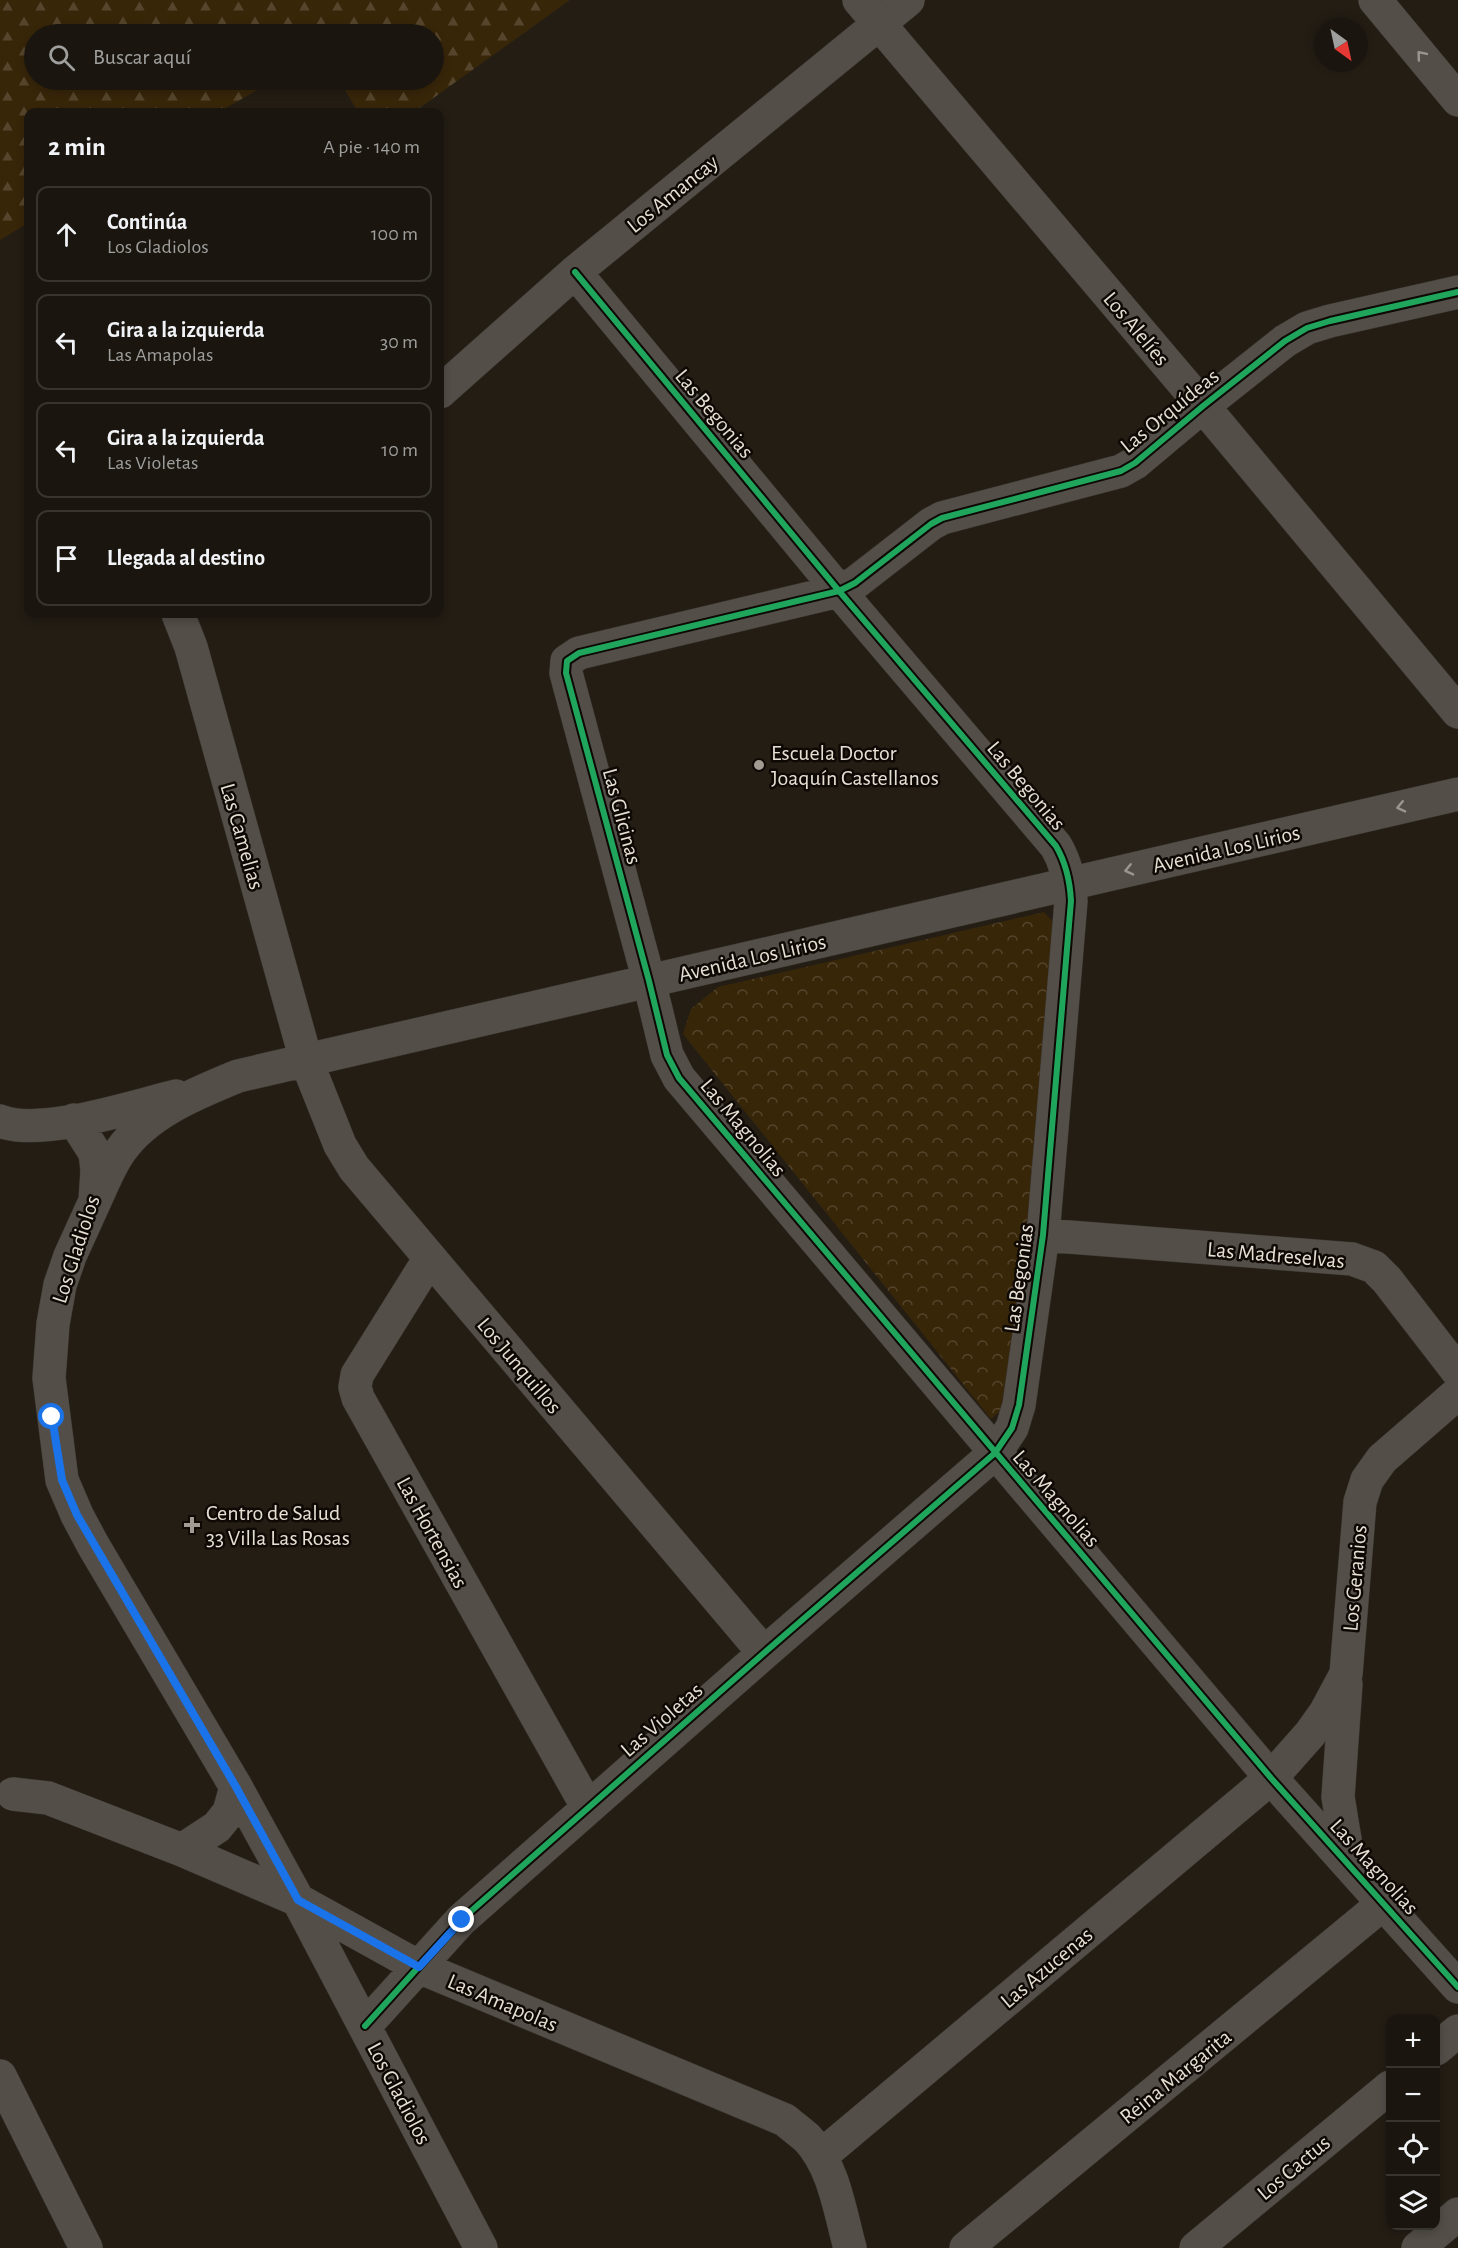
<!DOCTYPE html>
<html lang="es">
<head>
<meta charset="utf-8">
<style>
  :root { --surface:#1a160f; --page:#231f18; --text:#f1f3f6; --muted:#9f9f9e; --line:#38352f }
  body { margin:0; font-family:"Alegreya Sans",sans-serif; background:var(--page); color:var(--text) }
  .controls { position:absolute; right:18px; bottom:18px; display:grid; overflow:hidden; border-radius:12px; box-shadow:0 3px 9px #0003 }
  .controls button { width:54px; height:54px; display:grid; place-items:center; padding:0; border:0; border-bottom:2px solid var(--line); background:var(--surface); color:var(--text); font:30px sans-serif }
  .compass { position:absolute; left:1314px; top:18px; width:54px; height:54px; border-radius:50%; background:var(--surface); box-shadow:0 3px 9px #0003; rotate:147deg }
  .stop { position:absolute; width:18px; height:18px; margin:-14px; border:4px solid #1a73e8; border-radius:50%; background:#fff }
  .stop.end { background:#1a73e8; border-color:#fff; box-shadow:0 2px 6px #0008 }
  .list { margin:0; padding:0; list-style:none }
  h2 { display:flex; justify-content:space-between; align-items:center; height:78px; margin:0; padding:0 24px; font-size:26px }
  h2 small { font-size:20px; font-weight:400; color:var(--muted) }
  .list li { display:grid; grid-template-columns:39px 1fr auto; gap:18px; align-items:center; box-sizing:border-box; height:96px; margin:0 12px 12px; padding:0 12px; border:2px solid var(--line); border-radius:12px }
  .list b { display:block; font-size:22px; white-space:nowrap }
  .list p { margin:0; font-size:20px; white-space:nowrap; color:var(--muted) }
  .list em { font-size:20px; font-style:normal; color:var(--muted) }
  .icon { flex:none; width:33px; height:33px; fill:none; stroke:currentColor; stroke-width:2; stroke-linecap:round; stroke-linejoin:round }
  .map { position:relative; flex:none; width:1458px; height:2248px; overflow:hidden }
  .search { position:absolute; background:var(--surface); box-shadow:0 3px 9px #0003; left:24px; top:24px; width:420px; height:66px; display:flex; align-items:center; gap:15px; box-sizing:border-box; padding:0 21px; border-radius:33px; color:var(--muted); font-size:22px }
  .panel { position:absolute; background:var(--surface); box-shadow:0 3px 9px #0003; left:24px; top:108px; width:420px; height:510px; border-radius:12px }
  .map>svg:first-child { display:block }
  .forest { fill:url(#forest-firs) }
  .park { fill:url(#park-crowns) }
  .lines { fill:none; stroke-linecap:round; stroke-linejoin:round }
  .minor-casing { stroke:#3b3630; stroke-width:34 }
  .tertiary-casing { stroke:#3b3630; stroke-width:34 }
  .minor { stroke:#534e48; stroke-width:33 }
  .tertiary { stroke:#534e48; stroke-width:33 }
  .cycleway-casing { stroke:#0e0904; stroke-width:10 }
  .cycleway { stroke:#20a55d; stroke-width:6 }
  .oneway { stroke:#9c968e }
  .route { stroke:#1a73e8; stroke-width:8 }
  .poi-dot { fill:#a29b91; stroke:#0e0904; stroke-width:2 }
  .labels { text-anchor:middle; stroke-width:5; stroke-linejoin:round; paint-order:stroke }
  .street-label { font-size:22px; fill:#e6dfd4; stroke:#0e0904 }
  .poi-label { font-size:22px; fill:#e6dfd4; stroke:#0e0904; text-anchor:start }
</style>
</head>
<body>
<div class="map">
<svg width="1458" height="2248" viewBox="0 0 1458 2248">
  <defs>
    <pattern id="forest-firs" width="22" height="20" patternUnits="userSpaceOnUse" patternTransform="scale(1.5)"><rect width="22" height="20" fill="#382609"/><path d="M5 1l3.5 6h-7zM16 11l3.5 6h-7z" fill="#55452c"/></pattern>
    <pattern id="park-crowns" width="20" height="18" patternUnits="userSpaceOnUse" patternTransform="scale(1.5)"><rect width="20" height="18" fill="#382609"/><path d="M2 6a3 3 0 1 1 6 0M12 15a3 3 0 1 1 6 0" fill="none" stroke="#55452c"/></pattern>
  </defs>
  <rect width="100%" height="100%" fill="#231d14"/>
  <!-- forest -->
  <path class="forest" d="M0,0H570L414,112H358L339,80H434V34H34V80H275L219,112H28V223L0,240Z"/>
  <!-- park -->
  <path class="park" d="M1044,912L1053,922L1058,938L1007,1405L991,1419L683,1034L691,1009L718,987Z"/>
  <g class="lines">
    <!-- minor casing -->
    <g class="minor-casing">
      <path id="minor" d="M859,0L1203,406L1458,712
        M1375,0L1458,100
        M440,392L575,272L908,0
        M178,614L191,647L306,1060L340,1145L354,1168L764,1653
        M74,1120L95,1153L97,1170L95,1201L70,1256L60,1285L53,1324L49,1378L62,1480L77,1515L93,1545L236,1787L298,1900L481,2248
        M0,1121C41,1137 131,1107 176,1096
        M95,1201C103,1184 110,1165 121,1150C148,1112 197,1093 238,1076L649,981L566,673L567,661L579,653L839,591L855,583L931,524L942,518L1121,471L1135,463L1203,406L1285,341L1307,328L1330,321L1458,292
        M1043,1235L1352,1259L1374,1267L1387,1280L1458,1372
        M430,1258L357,1375L355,1387L358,1398L588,1808
        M13,1794L48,1798L182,1850L298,1900L419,1967L785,2120C792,2126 800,2132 807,2138C834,2166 840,2212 850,2248
        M182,1850L217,1827L229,1812L236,1787
        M365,2026L461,1920L764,1653L995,1453L1012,1428L1019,1405L1043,1235L1071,901C1070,881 1066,863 1056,846L839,591L575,272
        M1436,2049L1458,2031
        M0,2076L86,2248
        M821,2156L1271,1778
        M966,2248L1384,1903
        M1196,2248L1390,2087
        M1418,2248L1458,2214"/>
    </g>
    <!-- tertiary casing -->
    <g class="tertiary-casing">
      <path id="tertiary" d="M1458,794L649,981L667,1055L679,1078L1271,1778L1458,1987
        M1346,1684L1338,1797L1349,1864
        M1271,1778L1310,1734L1325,1713L1346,1674L1360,1502L1367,1480L1382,1459L1458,1393"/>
    </g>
    <!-- minor -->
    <use href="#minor" class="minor"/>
    <!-- tertiary -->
    <use href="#tertiary" class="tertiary"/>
    <!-- cycleway casing -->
    <g class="cycleway-casing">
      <path id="cycleway" d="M1458,292L1330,321L1307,328L1285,341L1203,406L1135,463L1121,471L942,518L931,524L855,583L839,591L579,653L567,661L566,673L649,981L667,1055L679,1078L1271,1778L1458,1987
        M365,2026L461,1920L764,1653L995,1453L1012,1428L1019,1405L1043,1235L1071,901C1070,881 1066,863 1056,846L839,591L575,272"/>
    </g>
    <!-- cycleway -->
    <use href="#cycleway" class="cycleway"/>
  </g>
  <!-- one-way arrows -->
  <defs><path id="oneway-chevron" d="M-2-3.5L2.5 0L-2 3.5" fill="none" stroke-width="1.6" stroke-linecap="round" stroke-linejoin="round" transform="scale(1.5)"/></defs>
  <g class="oneway">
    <use href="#oneway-chevron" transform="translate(1421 55) rotate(-130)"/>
    <use href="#oneway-chevron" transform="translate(1401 807) rotate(167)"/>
    <use href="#oneway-chevron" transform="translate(1129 870) rotate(167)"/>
  </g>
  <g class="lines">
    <!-- route -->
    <path class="route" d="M52,1417L62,1480L77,1515L236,1787L298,1900L419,1967L462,1920"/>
  </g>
  <!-- markers -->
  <g class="poi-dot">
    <circle cx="759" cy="765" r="6"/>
    <path d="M189 1516h6v6h6v6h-6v6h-6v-6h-6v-6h6z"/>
  </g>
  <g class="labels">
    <!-- street labels -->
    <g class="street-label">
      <text transform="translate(672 193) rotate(-39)" y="8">Los Amancay</text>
      <text transform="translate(1137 328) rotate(50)" y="8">Los Alelíes</text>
      <text transform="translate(1169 410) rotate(-39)" y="8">Las Orquídeas</text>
      <text transform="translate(715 413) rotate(50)" y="8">Las Begonias</text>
      <text transform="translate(1027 785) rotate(50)" y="8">Las Begonias</text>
      <text transform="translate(623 816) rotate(75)" y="8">Las Glicinas</text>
      <text transform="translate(243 836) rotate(74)" y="8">Las Camelias</text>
      <text transform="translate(1226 848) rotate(-13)" y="8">Avenida Los Lirios</text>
      <text transform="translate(752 957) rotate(-13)" y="8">Avenida Los Lirios</text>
      <text transform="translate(744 1127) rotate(50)" y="8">Las Magnolias</text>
      <text transform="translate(75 1249) rotate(-72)" y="8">Los Gladiolos</text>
      <text transform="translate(1276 1254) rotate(5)" y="8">Las Madreselvas</text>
      <text transform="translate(1018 1278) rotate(-82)" y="8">Las Begonias</text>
      <text transform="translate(520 1365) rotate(50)" y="8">Los Junquillos</text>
      <text transform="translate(1057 1498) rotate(49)" y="8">Las Magnolias</text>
      <text transform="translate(433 1532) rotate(61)" y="8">Las Hortensias</text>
      <text transform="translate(1354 1578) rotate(-85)" y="8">Los Geranios</text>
      <text transform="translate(661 1719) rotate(-41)" y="8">Las Violetas</text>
      <text transform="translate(1375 1866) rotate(48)" y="8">Las Magnolias</text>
      <text transform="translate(1046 1967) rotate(-40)" y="8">Las Azucenas</text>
      <text transform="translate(503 2002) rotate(23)" y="8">Las Amapolas</text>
      <text transform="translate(1175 2076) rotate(-39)" y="8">Reina Margarita</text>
      <text transform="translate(400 2093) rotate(62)" y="8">Los Gladiolos</text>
      <text transform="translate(1293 2167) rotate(-40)" y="8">Los Cactus</text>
    </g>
    <!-- poi labels -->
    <g class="poi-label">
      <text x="771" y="760">Escuela Doctor<tspan x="771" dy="25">Joaquín Castellanos</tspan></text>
      <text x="206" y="1520">Centro de Salud<tspan x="206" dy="25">33 Villa Las Rosas</tspan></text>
    </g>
  </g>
</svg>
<div class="controls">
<button>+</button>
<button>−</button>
<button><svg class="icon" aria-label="locate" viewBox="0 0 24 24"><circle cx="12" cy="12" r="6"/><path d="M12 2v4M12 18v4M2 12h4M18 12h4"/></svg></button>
<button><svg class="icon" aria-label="layers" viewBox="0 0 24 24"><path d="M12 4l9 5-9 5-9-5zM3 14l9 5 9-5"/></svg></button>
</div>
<svg class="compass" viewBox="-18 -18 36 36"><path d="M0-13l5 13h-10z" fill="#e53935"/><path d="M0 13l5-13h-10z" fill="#9f9f9e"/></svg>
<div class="stop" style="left:52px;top:1417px"></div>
<div class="stop end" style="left:462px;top:1920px"></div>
<div class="search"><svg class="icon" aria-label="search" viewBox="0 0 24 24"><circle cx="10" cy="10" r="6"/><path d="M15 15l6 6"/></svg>Buscar aquí</div>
<section class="panel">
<h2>2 min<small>A pie · 140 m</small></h2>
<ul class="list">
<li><svg class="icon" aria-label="ahead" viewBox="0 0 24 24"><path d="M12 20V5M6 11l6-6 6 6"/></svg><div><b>Continúa</b><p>Los Gladiolos</p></div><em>100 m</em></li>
<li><svg class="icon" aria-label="left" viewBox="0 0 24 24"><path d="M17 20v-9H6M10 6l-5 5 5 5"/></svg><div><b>Gira a la izquierda</b><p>Las Amapolas</p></div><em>30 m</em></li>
<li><svg class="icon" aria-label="left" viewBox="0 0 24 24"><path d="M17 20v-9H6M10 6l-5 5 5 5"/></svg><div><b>Gira a la izquierda</b><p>Las Violetas</p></div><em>10 m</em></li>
<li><svg class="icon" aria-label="arrive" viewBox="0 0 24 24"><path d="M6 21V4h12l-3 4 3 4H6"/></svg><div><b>Llegada al destino</b></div></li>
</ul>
</section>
</div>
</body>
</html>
